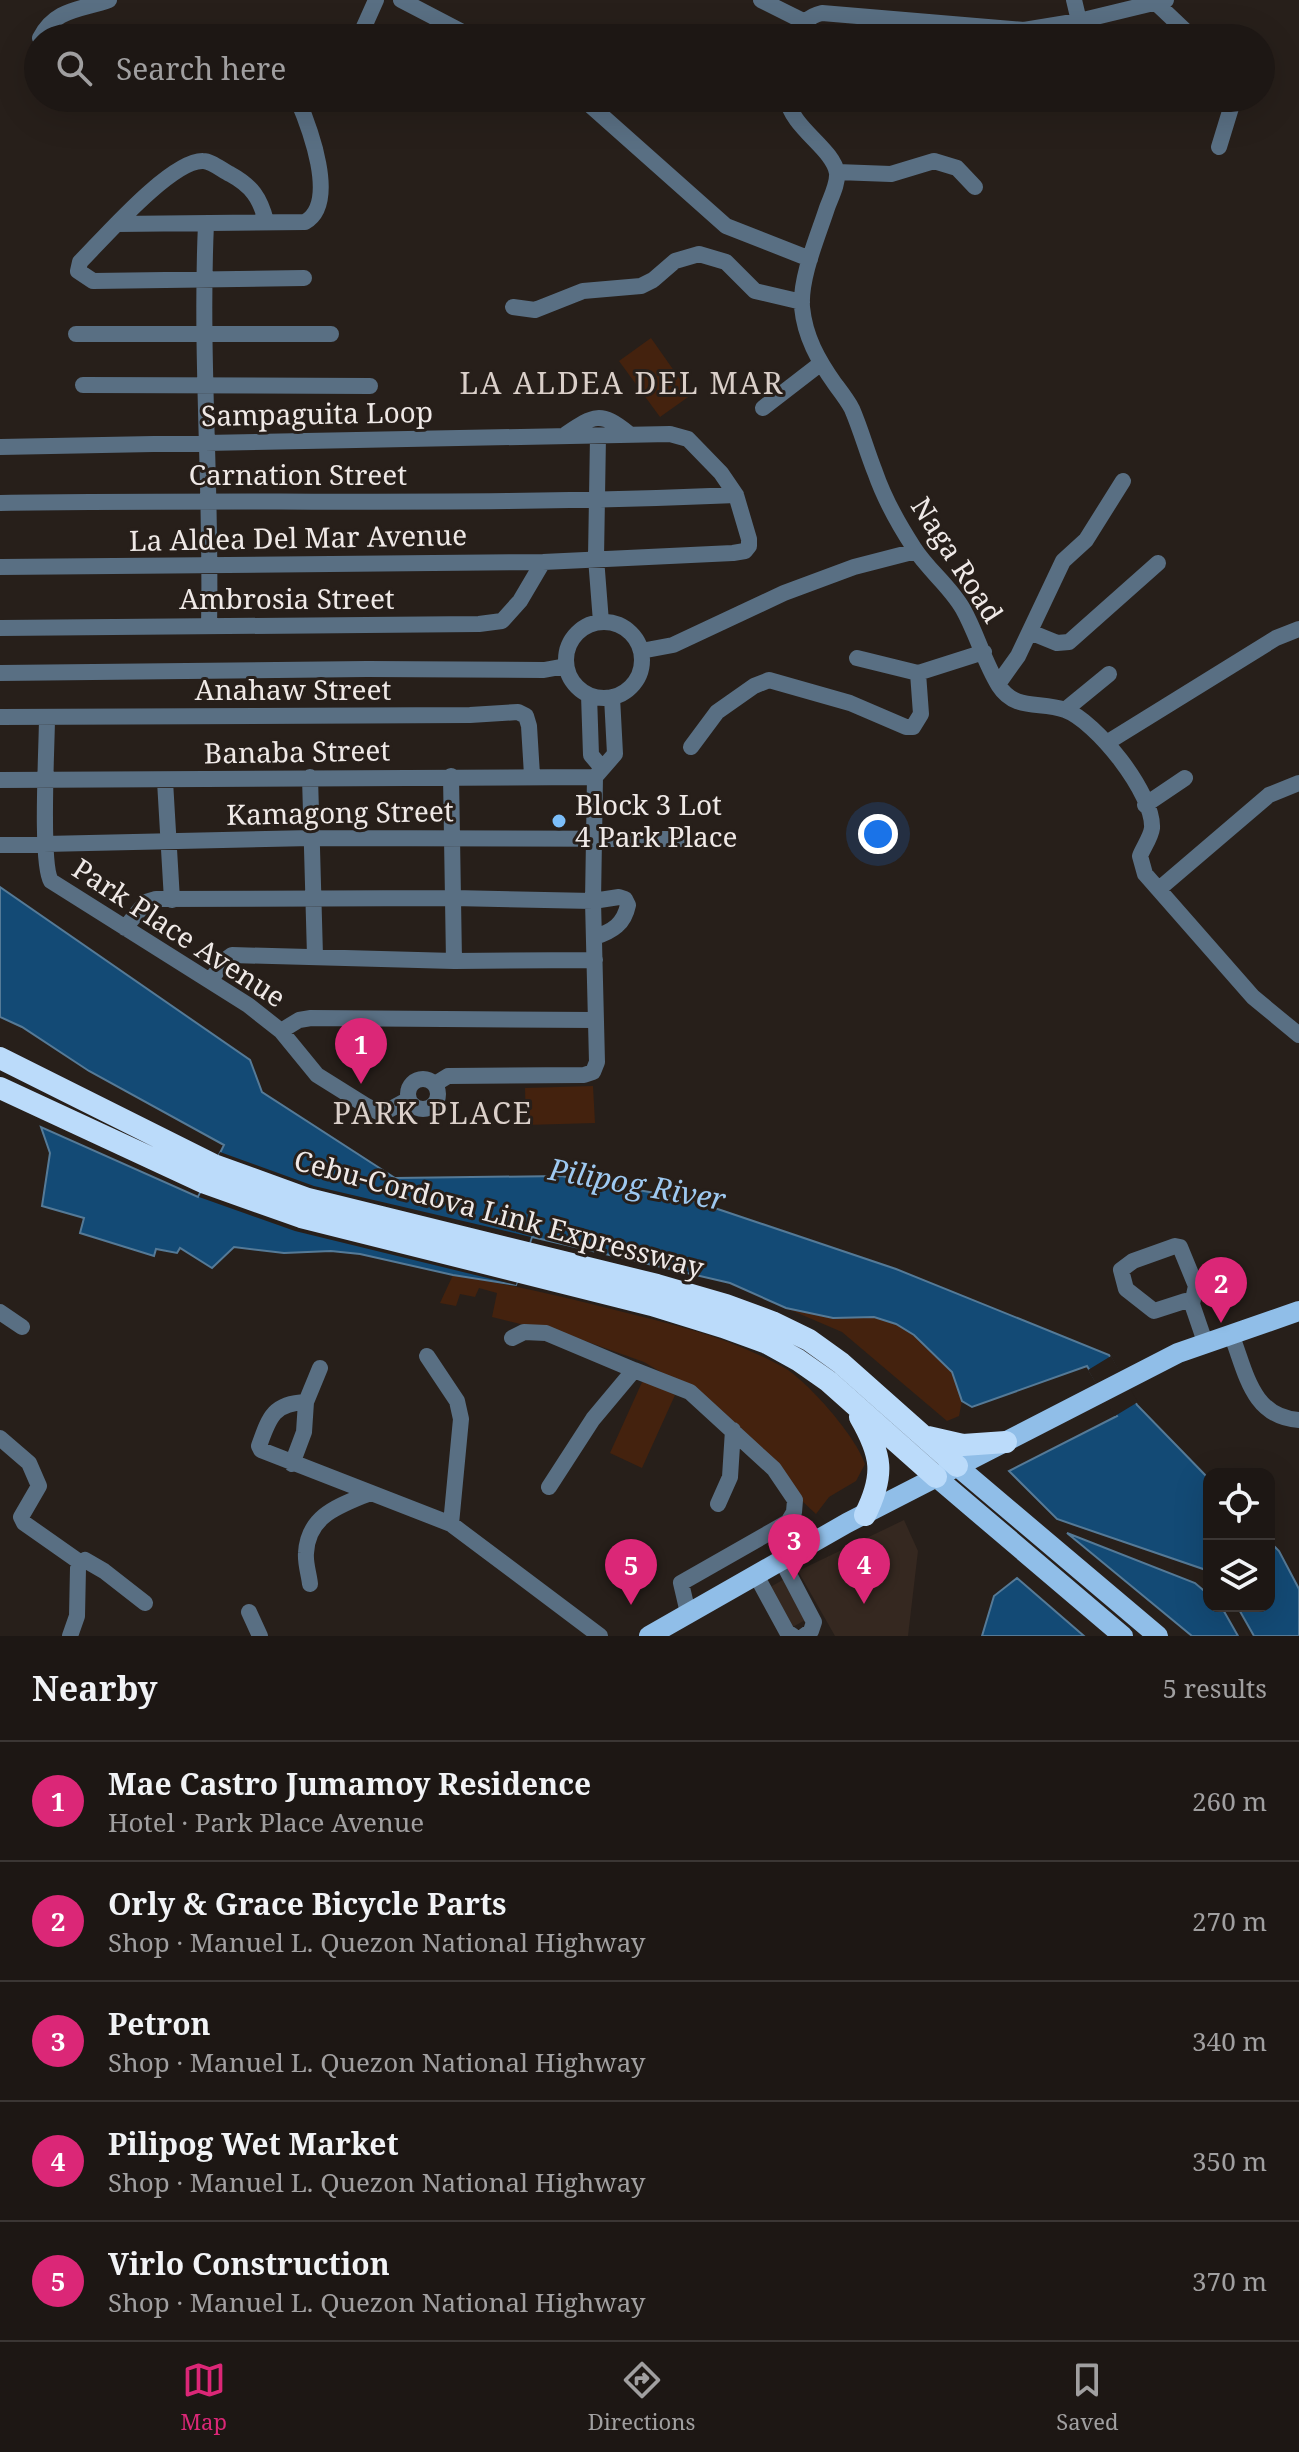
<!DOCTYPE html>
<html lang="en">
<head>
<meta charset="utf-8">
<style>
  :root { --surface:#1d1714; --page:#25201d; --text:#f1f3f6; --muted:#a09fa0; --line:#3b3634; --accent:#db2777 }
  body { margin:0; font-family:"Noto Serif",serif; background:var(--page); color:var(--text) }
  .controls { position:absolute; right:24px; bottom:24px; display:grid; overflow:hidden; border-radius:16px; box-shadow:0 8px 32px #0002 }
  .controls button { width:72px; height:72px; display:grid; place-items:center; padding:0; border:0; border-bottom:2px solid var(--line); background:var(--surface); color:var(--text); font:40px sans-serif }
  .you { position:absolute; left:878px; top:834px; width:28px; height:28px; margin:-20px; border:6px solid #fff; border-radius:50%; background:#1a73e8; box-shadow:0 0 0 12px #1a73e833 }
  .badge { display:grid; place-items:center; width:52px; height:52px; border-radius:50%; background:var(--accent); color:#fff; font-size:26px; font-weight:700 }
  .pin { position:absolute; translate:-50% -66px; filter:drop-shadow(0 2px 4px #0008) }
  .pin::after { content:''; position:absolute; top:42px; width:28px; height:24px; background:inherit; clip-path:polygon(0 0,100% 0,50% 100%) }
  .list { margin:0; padding:0; list-style:none }
  h2 { display:flex; justify-content:space-between; align-items:center; height:104px; margin:0; padding:0 32px; font-size:34px }
  h2 small { font-size:26px; font-weight:400; color:var(--muted) }
  .list li { display:grid; grid-template-columns:52px 1fr auto; gap:24px; align-items:center; box-sizing:border-box; height:120px; padding:0 32px; border-top:2px solid var(--line) }
  .list b { display:block; font-size:30px; white-space:nowrap }
  .list p { margin:0; font-size:26px; white-space:nowrap; color:var(--muted) }
  .list em { font-size:26px; font-style:normal; color:var(--muted) }
  .icon { flex:none; width:44px; height:44px; fill:none; stroke:currentColor; stroke-width:2; stroke-linecap:round; stroke-linejoin:round }
  .map { position:relative; flex:none; width:1299px; height:1636px; overflow:hidden }
  .search { position:absolute; background:var(--surface); box-shadow:0 8px 32px #0002; left:24px; right:24px; top:24px; height:88px; display:flex; align-items:center; gap:20px; box-sizing:border-box; padding:0 28px; border-radius:44px; color:var(--muted); font-size:30px }
  .sheet { height:704px; background:var(--surface) }
  nav { display:flex; justify-content:space-around; align-items:center; box-sizing:border-box; height:112px; border-top:2px solid var(--line); background:var(--surface); font-size:22px; color:var(--muted) }
  nav a { display:grid; justify-items:center; gap:4px }
  nav .on { color:var(--accent) }
  .map>svg:first-child { display:block }
  .built { fill:#352820 }
  .green { fill:#44220e }
  .water { fill:#134a75; stroke:#557a97; stroke-width:2 }
  .pier { fill:#271f1a }
  .lines { fill:none; stroke-linecap:round; stroke-linejoin:round }
  .minor { stroke:#596f83; stroke-width:16 }
  .major { stroke:#90bee8; stroke-width:20 }
  .highway { stroke:#bbdbfa; stroke-width:22 }
  .poi-dot { fill:#7cbef9; stroke:#271f1a; stroke-width:3 }
  .labels { text-anchor:middle; stroke-width:6; stroke-linejoin:round; paint-order:stroke }
  .street-label { font-size:28px; fill:#efe9e7; stroke:#271f1a }
  .poi-label { font-size:28px; fill:#efe9e7; stroke:#271f1a; text-anchor:start }
  .neighbourhood-label { font-size:30px; letter-spacing:2px; fill:#dacfc9; stroke:#271f1a }
  .water-label { font-size:30px; font-style:italic; fill:#9ec9f1; stroke:#271f1a }
</style>
</head>
<body>
<div class="map">
<svg width="1299" height="1636" viewBox="0 0 1299 1636">
  <rect width="100%" height="100%" fill="#271f1a"/>
  <!-- built -->
  <path class="built" d="M904,1520L918,1551L908,1636H835L798,1571Z
    M795,1573L818,1613L780,1634L758,1594Z"/>
  <!-- green -->
  <path class="green" d="M651,338L691,395L660,417L619,361Z
    M593,1086L595,1123L526,1125L525,1088Z
    M453,1275C508,1284 561,1296 615,1310C673,1324 731,1338 783,1367C808,1381 857,1438 865,1464L856,1481L829,1497L816,1514L786,1486L711,1402L644,1362L574,1337L492,1317L497,1293L479,1288L475,1297L460,1294L456,1306L440,1303Z
    M786,1308L833,1318L874,1317L896,1324L914,1335L952,1372L962,1401L959,1416L947,1421L842,1332Z
    M643,1380L675,1395L642,1468L610,1453Z"/>
  <!-- water -->
  <path class="water" d="M0,887L250,1060L262,1092L395,1178L561,1176L688,1199L896,1269L1109,1355L1137,1405L1209,1479V1574L1203,1569L1057,1519L1009,1471L1117,1416L1087,1366L972,1407L962,1401L952,1372L914,1335L896,1324L874,1317L833,1318L786,1308L730,1283L532,1237L516,1285L453,1275L360,1254L331,1251L284,1253L234,1247L212,1268L180,1248L177,1253L156,1249L154,1256L80,1233L84,1218L42,1206L50,1153L41,1127L198,1197L224,1145L89,1071L22,1027L0,1017Z
    M1067,1533L1195,1583L1209,1595V1606H1221L1238,1636H1192Z
    M1269,1541L1279,1551L1299,1589V1636H1254L1237,1606H1269Z
    M1017,1578L1084,1636H982L994,1596Z"/>
  <!-- pier -->
  <path class="pier" d="M220,1152L314,1186L531,1237L516,1285L295,1231L199,1197Z
    M1111,1356L1138,1402L1115,1416L1088,1370Z"/>
  <g class="lines">
    <!-- minor -->
    <path class="minor" d="M401,0L474,38
      M761,0L805,22
      M1074,0L1079,21
      M1156,3L1193,38
      M40,38C55,8 82,10 109,0
      M359,38L376,0
      M796,38C800,25 809,16 822,13L1024,30L1079,21L1166,0
      M582,98L726,226L810,259
      M787,98C791,128 833,148 837,173C838,184 831,197 827,208C818,236 800,277 802,307C805,337 818,360 835,384C841,392 848,401 852,409C861,430 867,452 875,472C884,498 899,525 914,548C928,570 950,586 963,609C977,634 984,662 999,686C1015,711 1040,701 1065,710C1096,721 1154,794 1152,828C1151,837 1143,848 1140,856L1145,874L1253,997L1299,1035
      M1219,147L1234,98
      M837,172L891,174L934,161L957,168L975,187
      M266,221C260,198 252,186 230,174C222,170 211,161 203,161C171,160 103,239 80,262L78,271L93,281L304,278
      M117,224L305,222C339,203 309,126 297,98
      M206,224C200,358 212,491 209,625
      M513,307L535,310L583,291L641,286L653,280L675,261L699,254L726,262L755,291L802,302
      M76,334H331
      M83,385L370,386
      M763,408L820,364
      M566,434C594,415 601,411 628,433
      M598,436L596,558L601,622
      M0,447L670,434L688,439L721,473L736,495L749,539V546L745,551L733,553L543,562L0,567
      M0,503C245,499 491,506 736,495
      M566 660a38 38 0 1 1 76 0a38 38 0 1 1-76 0Z
      M0,628L479,624L502,621L520,601L543,562
      M1030,632L1057,643L1069,642L1158,563
      M641,651L673,645L784,593L854,567L916,551
      M857,658L918,673L984,652
      M0,673L367,669L544,670L566,666
      M998,684L1018,656L1063,561L1086,540L1123,481
      M589,695L591,755L602,768
      M1065,710L1109,674
      M0,717L470,715L518,712L526,716L529,726L532,775
      M47,717C47,746 40,863 51,881L248,1005L281,1031L317,1075L365,1105L378,1112L387,1111L409,1099
      M1108,742L1276,638L1299,629
      M691,747L717,712L754,686L769,680L850,703L906,727H913L921,714L918,673
      M451,776L454,961
      M310,777L315,956
      M0,780L595,777
      M165,781L172,900
      M1145,805L1185,778
      M0,845L312,838L681,839
      M1159,889L1269,795L1299,783
      M125,928L146,902L156,899L453,898L593,901L619,897L625,899L628,905C624,924 613,931 595,937
      M211,980L224,961L232,955L454,961L595,960
      M281,1031L299,1020L311,1018L594,1020
      M408 1094a15 15 0 1 1 30 0a15 15 0 1 1-30 0Z
      M435,1084L448,1076L584,1075L593,1072L597,1062L593,901L595,777L615,754L612,697
      M1192,1304L1196,1286L1180,1247L1175,1246L1133,1261L1121,1270L1126,1289L1154,1311L1185,1301L1192,1304L1205,1342
      M0,1312L22,1327
      M1231,1334C1246,1371 1251,1417 1299,1420
      M512,1338L524,1332L546,1333L634,1370L593,1419L549,1487
      M427,1356L457,1401L461,1419L451,1524
      M634,1370L690,1392L774,1469L795,1500L794,1512L788,1522L681,1583L688,1613
      M306,1402C273,1403 269,1418 259,1446L261,1450L451,1524L600,1636
      M0,1438L29,1463L39,1486L21,1517L24,1523L81,1563L78,1568L77,1616L70,1636
      M292,1464L304,1432L306,1402L320,1368
      M718,1504L730,1477L733,1430
      M782,1561L814,1622L811,1631L804,1636
      M81,1563L85,1560L104,1571L145,1603
      M756,1575L787,1632L793,1636
      M310,1584C309,1574 305,1563 306,1553C308,1515 339,1506 370,1493
      M249,1612L260,1636"/>
    <!-- major -->
    <path class="major" d="M957,1466L1158,1636
      M936,1477L1123,1636
      M649,1636L847,1523L1178,1353L1299,1311"/>
    <!-- highway -->
    <path class="highway" d="M0,1058L214,1165L308,1199L657,1285L726,1305L772,1322L809,1340L841,1363L957,1466
      M0,1088L205,1183L301,1217L652,1305L723,1327L767,1343L798,1360L828,1381L936,1477
      M860,1417C882,1455 885,1475 865,1515
      M928,1437L963,1445L1006,1442"/>
  </g>
  <!-- markers -->
  <circle class="poi-dot" cx="559" cy="821" r="8"/>
  <g class="labels">
    <!-- street labels -->
    <g class="street-label">
      <text transform="translate(317 414) rotate(-1)" y="10">Sampaguita Loop</text>
      <text x="298" y="485">Carnation Street</text>
      <text transform="translate(298 538) rotate(-1)" y="10">La Aldea Del Mar Avenue</text>
      <text transform="translate(957 560) rotate(57)" y="10">Naga Road</text>
      <text x="287" y="609">Ambrosia Street</text>
      <text x="293" y="700">Anahaw Street</text>
      <text transform="translate(297 752) rotate(-1)" y="10">Banaba Street</text>
      <text transform="translate(340 813) rotate(-1)" y="10">Kamagong Street</text>
      <text transform="translate(179 933) rotate(33)" y="10">Park Place Avenue</text>
      <text transform="translate(499 1214) rotate(15)" y="10">Cebu-Cordova Link Expressway</text>
    </g>
    <!-- poi labels -->
    <g class="poi-label">
      <text x="575" y="815">Block 3 Lot<tspan x="575" dy="32">4 Park Place</tspan></text>
    </g>
    <!-- neighbourhood labels -->
    <g class="neighbourhood-label">
      <text x="622" y="394">LA ALDEA DEL MAR</text>
      <text x="433" y="1124">PARK PLACE</text>
    </g>
    <!-- water labels -->
    <g class="water-label">
      <text transform="translate(637 1185) rotate(10)" y="10">Pilipog River</text>
    </g>
  </g>
</svg>
<div class="controls">
<button><svg class="icon" aria-label="locate" viewBox="0 0 24 24"><circle cx="12" cy="12" r="6"/><path d="M12 2v4M12 18v4M2 12h4M18 12h4"/></svg></button>
<button><svg class="icon" aria-label="layers" viewBox="0 0 24 24"><path d="M12 4l9 5-9 5-9-5zM3 14l9 5 9-5"/></svg></button>
</div>
<div class="you"></div>
<div class="pin badge" style="left:361px;top:1084px">1</div>
<div class="pin badge" style="left:1221px;top:1323px">2</div>
<div class="pin badge" style="left:794px;top:1580px">3</div>
<div class="pin badge" style="left:864px;top:1604px">4</div>
<div class="pin badge" style="left:631px;top:1605px">5</div>
<div class="search"><svg class="icon" aria-label="search" viewBox="0 0 24 24"><circle cx="10" cy="10" r="6"/><path d="M15 15l6 6"/></svg>Search here</div>
</div>
<section class="sheet">
<h2>Nearby<small>5 results</small></h2>
<ul class="list">
<li><span class="badge">1</span><div><b>Mae Castro Jumamoy Residence</b><p>Hotel · Park Place Avenue</p></div><em>260 m</em></li>
<li><span class="badge">2</span><div><b>Orly &amp; Grace Bicycle Parts</b><p>Shop · Manuel L. Quezon National Highway</p></div><em>270 m</em></li>
<li><span class="badge">3</span><div><b>Petron</b><p>Shop · Manuel L. Quezon National Highway</p></div><em>340 m</em></li>
<li><span class="badge">4</span><div><b>Pilipog Wet Market</b><p>Shop · Manuel L. Quezon National Highway</p></div><em>350 m</em></li>
<li><span class="badge">5</span><div><b>Virlo Construction</b><p>Shop · Manuel L. Quezon National Highway</p></div><em>370 m</em></li>
</ul>
</section>
<nav>
<a class="on"><svg class="icon" aria-label="map" viewBox="0 0 24 24"><path d="M3 6l6-2 6 2 6-2v14l-6 2-6-2-6 2zM9 4v14M15 6v14"/></svg>Map</a>
<a><svg class="icon" aria-label="directions" viewBox="0 0 24 24"><path d="M12 3l9 9-9 9-9-9zM9 14v-3h6M13 9l2 2-2 2"/></svg>Directions</a>
<a><svg class="icon" aria-label="saved" viewBox="0 0 24 24"><path d="M7 4h10v16l-5-4-5 4z"/></svg>Saved</a>
</nav>
</body>
</html>
